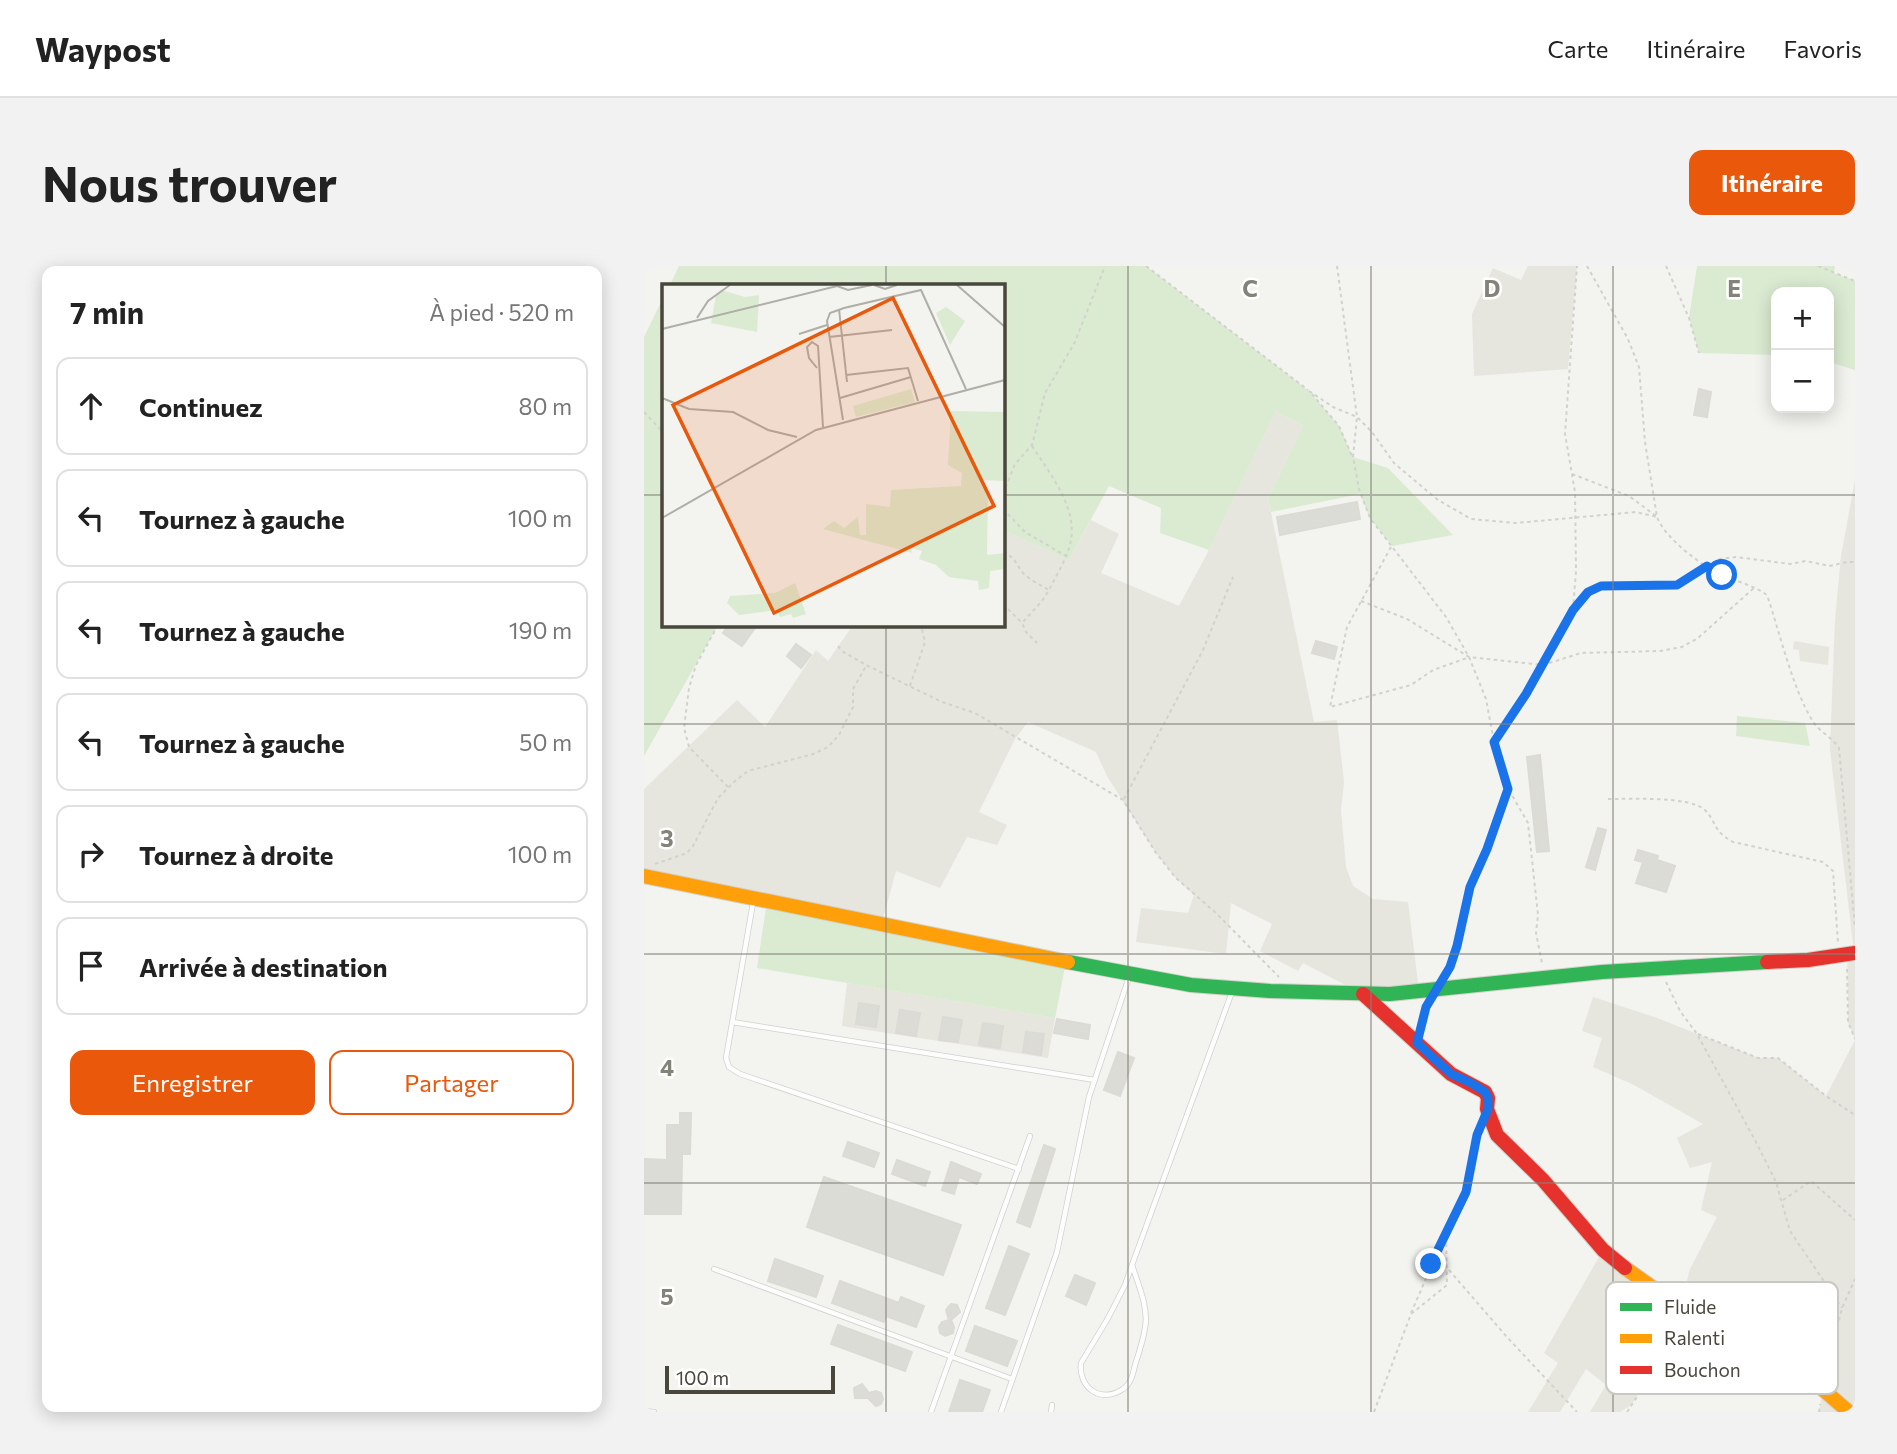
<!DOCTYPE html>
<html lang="fr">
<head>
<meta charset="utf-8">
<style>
  :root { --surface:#fff; --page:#f2f2f2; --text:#222; --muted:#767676; --line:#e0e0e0; --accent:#ea580c }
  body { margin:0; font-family:Commissioner,sans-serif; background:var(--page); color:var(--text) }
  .controls { position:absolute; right:21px; top:21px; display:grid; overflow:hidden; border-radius:14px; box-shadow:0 4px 18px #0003 }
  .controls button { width:63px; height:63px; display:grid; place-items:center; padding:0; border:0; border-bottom:2px solid var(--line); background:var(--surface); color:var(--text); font:35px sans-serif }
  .scale { position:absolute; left:21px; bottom:18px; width:170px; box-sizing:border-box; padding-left:7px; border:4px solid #49463b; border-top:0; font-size:19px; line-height:24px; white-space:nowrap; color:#49463b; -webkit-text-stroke:5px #fff; paint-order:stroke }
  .stop { position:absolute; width:21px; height:21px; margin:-16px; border:5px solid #1a73e8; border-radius:50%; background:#fff }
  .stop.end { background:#1a73e8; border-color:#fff; box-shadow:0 2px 7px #0008 }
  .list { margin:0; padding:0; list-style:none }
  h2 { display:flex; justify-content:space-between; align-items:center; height:91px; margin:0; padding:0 28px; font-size:30px }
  h2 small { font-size:23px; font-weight:400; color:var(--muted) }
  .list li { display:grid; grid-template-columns:46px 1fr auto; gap:21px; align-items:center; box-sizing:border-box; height:98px; margin:0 14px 14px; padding:0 14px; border:2px solid var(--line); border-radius:14px }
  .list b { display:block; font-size:26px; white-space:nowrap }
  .list em { font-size:23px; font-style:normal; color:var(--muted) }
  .actions { display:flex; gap:14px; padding:21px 28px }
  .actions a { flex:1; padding:16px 0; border:2px solid var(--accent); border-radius:14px; text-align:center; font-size:24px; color:var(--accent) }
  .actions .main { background:var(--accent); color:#fff }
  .icon { flex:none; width:38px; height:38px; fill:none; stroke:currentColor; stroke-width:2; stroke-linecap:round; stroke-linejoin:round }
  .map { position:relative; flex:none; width:1211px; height:1146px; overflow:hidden; border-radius:14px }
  header { display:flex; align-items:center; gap:42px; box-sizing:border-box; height:98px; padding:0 35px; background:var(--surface); border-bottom:2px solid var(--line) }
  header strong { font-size:33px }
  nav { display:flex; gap:38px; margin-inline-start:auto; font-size:24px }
  .intro { display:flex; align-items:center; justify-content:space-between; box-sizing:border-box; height:168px; padding:0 42px }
  h1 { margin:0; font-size:49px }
  .button { padding:18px 32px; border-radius:14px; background:var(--accent); color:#fff; font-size:24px; font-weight:700 }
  main { display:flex; gap:42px; padding:0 42px }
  aside { flex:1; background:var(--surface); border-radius:14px; box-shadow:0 4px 18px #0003 }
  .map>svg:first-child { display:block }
  .residential { fill:#e6e5de }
  .green { fill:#dbebd2 }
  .building { fill:#dcdcd7; stroke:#dbdad5; stroke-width:2 }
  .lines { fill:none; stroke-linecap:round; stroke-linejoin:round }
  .lane-casing { stroke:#d1d0cc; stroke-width:6 }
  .fast-casing { stroke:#d1d1c7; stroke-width:16 }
  .slow-casing { stroke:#d1d1c7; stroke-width:16 }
  .jam-casing { stroke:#d1d1c7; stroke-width:16 }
  .path { stroke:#d2d2cd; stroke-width:2; stroke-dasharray:3.5 3.5; stroke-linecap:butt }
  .lane { stroke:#fdfdfd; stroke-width:4.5 }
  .fast { stroke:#30b455; stroke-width:14 }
  .slow { stroke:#ff9f0a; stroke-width:14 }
  .jam { stroke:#e5322d; stroke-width:14 }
  .route { stroke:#1a73e8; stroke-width:9 }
  .grid { fill:none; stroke:#84837a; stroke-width:2; stroke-opacity:0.55 }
  .inset-road { fill:none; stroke:#afaea7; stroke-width:2 }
  .view { fill:#e8590c; fill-opacity:0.15; stroke:#e8590c; stroke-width:3.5 }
  .inset-edge { fill:none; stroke:#49463b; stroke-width:3.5 }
  .key { fill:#fff; stroke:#c8c8c4; stroke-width:2 }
  .key-label { font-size:19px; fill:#49463b }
  .grid-label { font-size:23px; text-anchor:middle; font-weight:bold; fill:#84837a; stroke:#fff; stroke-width:5; stroke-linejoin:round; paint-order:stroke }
</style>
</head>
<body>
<header>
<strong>Waypost</strong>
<nav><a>Carte</a><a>Itinéraire</a><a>Favoris</a></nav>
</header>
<div class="intro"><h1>Nous trouver</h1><a class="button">Itinéraire</a></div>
<main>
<aside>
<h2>7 min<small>À pied · 520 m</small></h2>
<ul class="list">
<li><svg class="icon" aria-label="ahead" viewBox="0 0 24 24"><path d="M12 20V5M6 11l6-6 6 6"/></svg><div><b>Continuez</b></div><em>80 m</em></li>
<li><svg class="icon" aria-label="left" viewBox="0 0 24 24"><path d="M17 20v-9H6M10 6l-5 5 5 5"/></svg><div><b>Tournez à gauche</b></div><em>100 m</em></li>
<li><svg class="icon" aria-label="left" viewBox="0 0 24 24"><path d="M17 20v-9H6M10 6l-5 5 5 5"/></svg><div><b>Tournez à gauche</b></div><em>190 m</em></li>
<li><svg class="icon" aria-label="left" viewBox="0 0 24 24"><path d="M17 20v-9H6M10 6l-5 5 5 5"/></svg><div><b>Tournez à gauche</b></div><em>50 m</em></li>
<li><svg class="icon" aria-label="right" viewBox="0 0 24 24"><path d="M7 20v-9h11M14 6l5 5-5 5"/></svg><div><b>Tournez à droite</b></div><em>100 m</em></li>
<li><svg class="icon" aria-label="arrive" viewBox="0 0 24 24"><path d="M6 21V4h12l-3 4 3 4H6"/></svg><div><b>Arrivée à destination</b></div></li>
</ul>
<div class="actions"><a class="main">Enregistrer</a><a>Partager</a></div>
</aside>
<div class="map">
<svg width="1211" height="1146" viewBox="0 0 1211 1146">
  <rect width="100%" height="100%" fill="#f3f3ef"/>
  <!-- residential -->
  <path class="residential" d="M884,0H933L924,103L830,110L828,48L849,2L877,14Z
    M632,145L659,160L624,232L670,456L693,454L700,516L697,544L702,601L709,620L729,633L764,636L775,725L719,728L659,697L654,705L616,685L628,658L587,637L582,688L492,676L497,642L544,647L550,629L532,612L512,587L463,510L452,486L384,456L371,473L335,546L363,559L353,579L323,571L296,622L252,605L238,656L0,610V523L93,434L121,461L172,384L184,395L209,359H359V264L425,294L447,254L475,268L457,307L535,340L565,284Z
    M1211,214V773L1204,756V734L1203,688L1210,686L1186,483L1191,354L1197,290Z
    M1150,375L1185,381L1184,399L1156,395L1155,384L1149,383Z
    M203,717L411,752L404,792L198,760Z
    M949,731L1013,752L1114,792H1134L1182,830L1211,774V1146H1175L1179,1122L1161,1109L1036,1043L1026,1081L987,1139L976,1146H946L962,1119L942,1103L916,1146H884L914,1097L900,1087L959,984L1036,1042L1046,1003L1073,951L1057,944L1068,896L1046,902L1033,872L1059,858L990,819L949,801L958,772L938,765Z"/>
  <!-- green -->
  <path class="green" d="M35,0H502L665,125L695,160L709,191L744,202L809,269L748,280L726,252L716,228L627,246L624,232L659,160L632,145L565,284L516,267L517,242L465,220L425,294L359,264V19H26Z
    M1053,0H1191L1190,7L1211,15V104L1185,96V26H1132V89L1055,87L1045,52Z
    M19,32V359H74L0,490V71Z
    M1093,450L1161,457L1166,480L1092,470Z
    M123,635L422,696L411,752L113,702Z"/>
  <!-- building -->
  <path class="building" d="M1055,123L1067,126L1063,151L1050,149Z
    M713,236L716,253L636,269L633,251Z
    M84,359H113L98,380L79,367Z
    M672,375L693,381L690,393L668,387Z
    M152,378L167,389L157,402L143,390Z
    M896,489L905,585L893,586L883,491Z
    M954,562L962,564L951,604L942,601Z
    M994,584L1014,590L1013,594L1031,600L1022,626L992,617L999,596L991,594Z
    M215,737L235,740L232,761L212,758Z
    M256,744L276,747L272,770L252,767Z
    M299,751L318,754L314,776L295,774Z
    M413,753L446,759L444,773L410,767Z
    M339,757L359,760L356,782L335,779Z
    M382,766L400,768L397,789L379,786Z
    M474,786L490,792L476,830L460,824Z
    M36,847H47L46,888H38L37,948H0V893L23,894V859H36Z
    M204,876L235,887L230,901L199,890Z
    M400,879L411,883L386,961L373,956Z
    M253,894L286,906L281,920L248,908Z
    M307,896L337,908L333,918L315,911L310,928L298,924Z
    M180,911L317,959L299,1009L163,961Z
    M365,980L385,988L361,1049L342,1042Z
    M131,993L179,1010L172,1031L124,1015Z
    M431,1009L451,1017L442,1039L422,1030Z
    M196,1015L255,1037L257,1031L280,1040L272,1061L242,1050L240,1056L188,1037Z
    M307,1038L313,1039L316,1046L307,1054L310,1061L309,1067L301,1070L296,1067L295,1061L298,1056L305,1054L302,1044Z
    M194,1059L268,1086L261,1105L187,1078Z
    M331,1060L373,1075L363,1100L322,1085Z
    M316,1114L346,1124L338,1146H305Z
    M218,1118L225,1127L232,1125L237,1127L239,1133L237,1138L232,1140L224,1132H211L210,1122Z"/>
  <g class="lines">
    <!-- lane casing -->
    <g class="lane-casing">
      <path id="lane" d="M109,637L82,792L85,801L96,808L375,903
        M88,756L451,814
        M488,999C494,1018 505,1042 501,1062C499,1075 495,1087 491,1099C489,1108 487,1118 479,1123C457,1138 434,1122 437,1097L463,1054L481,1019L488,999L588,726
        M70,1003L368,1113
        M0,1145L10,1146
        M287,1146L386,870
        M357,1146L413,986L445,831L485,711
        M407,1146L408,1139"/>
    </g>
    <!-- fast casing -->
    <g class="fast-casing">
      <path id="fast" d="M424,696L547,719L626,725L746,728L958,706L1123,696"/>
    </g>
    <!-- slow casing -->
    <g class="slow-casing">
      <path id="slow" d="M0,610L424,696
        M981,1002L1081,1073L1146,1095L1205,1146"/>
    </g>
    <!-- jam casing -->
    <g class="jam-casing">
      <path id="jam" d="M1123,696L1164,694L1211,687
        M719,728L807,808L841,826L844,832L843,843L853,869L899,914L959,984L981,1002"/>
    </g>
    <!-- path -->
    <path class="path" d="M502,0L664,124
      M693,0L713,151L709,191L715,223L726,252L802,351L825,391L842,433L850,476L864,523L843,583L826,621L813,680L801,708
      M943,0L984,73L995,101L1001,176L1013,251C1021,272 1056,299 1078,309C1094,316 1109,319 1123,329C1136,367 1148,421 1168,454C1175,466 1188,471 1195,482L1211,662
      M1022,0L1045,52L1055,87
      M1174,0L1211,15
      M665,125L689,141L713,151L728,166L750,197L794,234L827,253L872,257L992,246L1013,251
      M668,128L695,160L708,190
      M0,146L19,166
      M388,180C405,206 433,241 427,274C424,291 413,308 405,324
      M928,208L985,230L1012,250
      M359,228L371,198L388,179L401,127L430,78L461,0
      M359,243L381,266L422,290
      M747,281L703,361L686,441L767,419L789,404L823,392
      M359,286C371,291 372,298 379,307C386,314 396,319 405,324L398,335L378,357L382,366L393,377
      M717,335L763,353L825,391L899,399L937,387L1016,385L1038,381L1054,372L1111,321
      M359,338L377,356
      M930,343L944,326L957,321L1033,319L1076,293L1092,291L1146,298L1162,295L1185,300L1203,296H1211
      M74,359L52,399L45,422L40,462L45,481L84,521
      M194,380L198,385L222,399L298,436L331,447L479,534L512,587L532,612L572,647L635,711
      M266,420L281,376L277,359
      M850,476L886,421L929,343L932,305L931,226L921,168L933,0
      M865,524L884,557L894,649L892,667L898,697
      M480,533L559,384L589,311
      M964,533C986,533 1046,530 1061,544C1074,558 1068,564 1089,576L1179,596L1189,605L1194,677
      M11,598L43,587L49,580L74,532L91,515L104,505L169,488L184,481L195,469L209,441V423L222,400
      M1203,703L1204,756L1211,773
      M1022,716L1036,745L1053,768L1112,876L1132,916L1146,965L1198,1042
      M776,761L784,737
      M1054,768L1114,792H1134L1182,830L1211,849
      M1139,934L1167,915L1211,954
      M805,1004L862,1070L933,1146
      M767,1047L801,969
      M1182,1109L1198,1042L1211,1013
      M730,1146L767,1048L803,1019L802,967L822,926L837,860
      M983,1146L1026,1081L1033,1054
      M1175,1146L1176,1138"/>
    <!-- lane -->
    <use href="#lane" class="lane"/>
    <!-- fast -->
    <use href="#fast" class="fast"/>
    <!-- slow -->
    <use href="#slow" class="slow"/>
    <!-- jam -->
    <use href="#jam" class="jam"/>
  </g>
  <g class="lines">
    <!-- route -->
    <path class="route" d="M787,998L822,926L833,869L844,843V832L841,826L827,817L807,808L773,777L782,741L806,701L813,680L826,621L843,583L864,523L850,476L882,428L929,344L944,326L957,320L1033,319L1063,300L1078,309"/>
  </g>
  <!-- grid -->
  <path class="grid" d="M242,0V19M484,0V1146M727,0V1146M969,0V1146M0,229H19M359,229H1211M242,359V1146M0,458H1211M0,688H1211M0,917H1211"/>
  <!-- overview -->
  <g transform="translate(18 18)">
    <rect width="343" height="343" fill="#f3f3ef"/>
    <path d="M59,6L83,13L97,11L95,48L49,39L54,11ZM284,23L303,37L288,61L274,29ZM249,105L253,118L194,133L191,122ZM289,127L343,128V197L320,196L326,208L325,271L343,269V285L328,287L327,304L317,306L316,297L287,293L274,281L257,275L260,267L249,264L250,269L161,245L172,237L182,244L196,233L198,251H204V220L228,223L229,206L299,202L300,189L286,181ZM133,299L144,330L131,334L129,330L118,333L115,326L77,331L65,319L68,312L113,309Z" fill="#dbebd2"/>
    <path class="inset-road" d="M212,1L223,5L235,1M295,1L343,43M177,25L185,98M35,34L46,17L68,1M0,45L175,2L186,6L210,1M137,50L165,41M167,53L230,46M155,84L147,74L145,63L150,58L156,62L161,143M184,91L246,84L256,117M0,114L27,125L71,128L106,146L135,153M178,114L249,93M181,136L165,37L168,29L182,24L259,6L304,105M0,234L154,146L343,96"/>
    <path class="view" d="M231,14L332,222L112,329L11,121Z"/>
    <rect width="343" height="343" class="inset-edge"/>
  </g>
  <!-- legend -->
  <rect x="962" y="1016" width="232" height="112" rx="10" class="key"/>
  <rect x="976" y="1037" width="32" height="8" fill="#30b455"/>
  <rect x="976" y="1068" width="32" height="9" fill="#ff9f0a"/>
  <rect x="976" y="1100" width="32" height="8" fill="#e5322d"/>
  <g class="key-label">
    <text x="1020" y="1048">Fluide</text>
    <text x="1020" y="1079">Ralenti</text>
    <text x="1020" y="1111">Bouchon</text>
  </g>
  <g class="grid-label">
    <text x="606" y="31">C</text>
    <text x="848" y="31">D</text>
    <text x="1090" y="31">E</text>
    <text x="23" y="581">3</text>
    <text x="23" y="810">4</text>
    <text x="23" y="1039">5</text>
  </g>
</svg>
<div class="controls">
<button>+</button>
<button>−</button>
</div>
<div class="scale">100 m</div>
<div class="stop" style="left:1078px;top:309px"></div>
<div class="stop end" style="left:787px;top:998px"></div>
</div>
</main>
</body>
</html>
